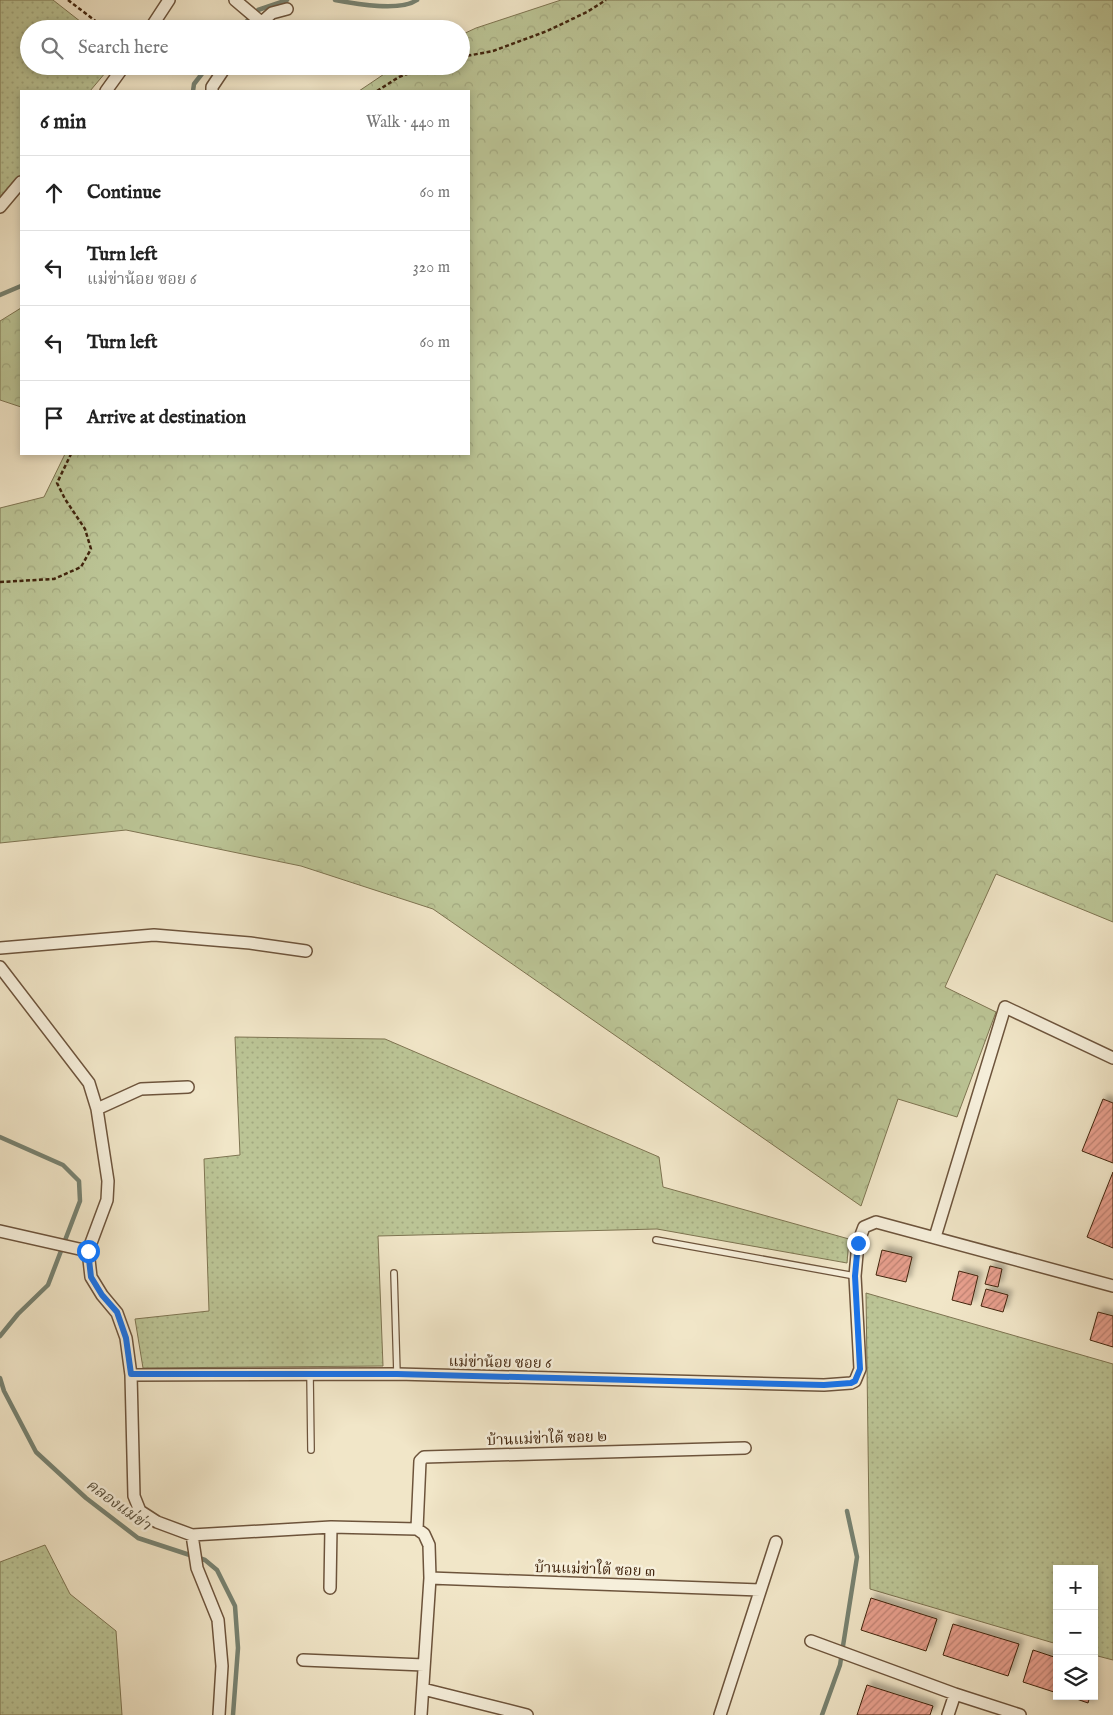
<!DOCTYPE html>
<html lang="en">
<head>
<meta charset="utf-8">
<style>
  :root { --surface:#fff; --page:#f2f2f2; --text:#222; --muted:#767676; --line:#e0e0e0 }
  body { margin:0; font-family:"IM FELL English","Noto Serif Thai",serif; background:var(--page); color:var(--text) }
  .controls { position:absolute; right:15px; bottom:15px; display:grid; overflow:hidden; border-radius:0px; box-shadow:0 2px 8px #0003 }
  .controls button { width:45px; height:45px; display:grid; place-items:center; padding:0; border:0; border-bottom:1px solid var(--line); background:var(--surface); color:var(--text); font:25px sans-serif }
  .stop { position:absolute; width:15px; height:15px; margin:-11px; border:4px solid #1a73e8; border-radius:50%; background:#fff }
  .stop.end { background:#1a73e8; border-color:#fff; box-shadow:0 1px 5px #0008 }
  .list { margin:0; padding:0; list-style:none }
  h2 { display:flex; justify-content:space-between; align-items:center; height:65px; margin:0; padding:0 20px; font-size:21px }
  h2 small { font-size:16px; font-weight:400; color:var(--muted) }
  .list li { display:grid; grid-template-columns:32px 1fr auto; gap:15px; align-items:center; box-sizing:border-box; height:75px; padding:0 20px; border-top:1px solid var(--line) }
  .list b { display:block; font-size:19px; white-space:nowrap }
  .list p { margin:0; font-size:16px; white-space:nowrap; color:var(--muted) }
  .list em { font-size:16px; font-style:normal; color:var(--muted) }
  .icon { flex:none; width:28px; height:28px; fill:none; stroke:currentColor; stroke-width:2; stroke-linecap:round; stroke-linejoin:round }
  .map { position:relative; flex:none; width:1113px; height:1715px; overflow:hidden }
  .search { position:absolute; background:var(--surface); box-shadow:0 2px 8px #0003; left:20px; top:20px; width:450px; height:55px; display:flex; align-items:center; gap:12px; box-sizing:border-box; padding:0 18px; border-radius:28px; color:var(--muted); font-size:19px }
  .panel { position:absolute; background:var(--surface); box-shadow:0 2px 8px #0003; left:20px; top:90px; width:450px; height:365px; border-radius:0px }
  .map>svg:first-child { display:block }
  .grass { fill:url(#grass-dots); stroke:#7e7451 }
  .forest { fill:url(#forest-crowns); stroke:#7e7451 }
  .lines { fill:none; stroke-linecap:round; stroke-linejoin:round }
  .stream { stroke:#778271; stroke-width:4.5 }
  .building { fill:url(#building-hatch); stroke:#41240d; filter:url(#shadow) }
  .service-casing { stroke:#6d543c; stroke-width:8 }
  .minor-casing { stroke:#6d543c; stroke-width:14 }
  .path { stroke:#41240d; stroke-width:2.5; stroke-dasharray:4 2.5; stroke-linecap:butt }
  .service { stroke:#f6efdb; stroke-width:5.5 }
  .minor { stroke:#f6efdb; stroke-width:11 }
  .route { stroke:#1a73e8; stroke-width:6 }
  .labels { text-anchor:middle; stroke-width:5; stroke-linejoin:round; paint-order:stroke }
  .street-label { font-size:15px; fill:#41240d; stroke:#f6efdb }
  .water-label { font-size:16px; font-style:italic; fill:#5c533f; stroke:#f6efdb }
</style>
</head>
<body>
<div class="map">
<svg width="1113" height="1715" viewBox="0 0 1113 1715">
  <defs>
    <pattern id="grass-dots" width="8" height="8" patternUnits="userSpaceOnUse" patternTransform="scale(1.25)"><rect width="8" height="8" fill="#bbc495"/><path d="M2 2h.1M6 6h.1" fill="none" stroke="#a2a87f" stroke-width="1.8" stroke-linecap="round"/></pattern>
    <pattern id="forest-crowns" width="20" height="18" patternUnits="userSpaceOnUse" patternTransform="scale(1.25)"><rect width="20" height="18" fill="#bbc495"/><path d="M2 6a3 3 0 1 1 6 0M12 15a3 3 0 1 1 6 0" fill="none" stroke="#a2a87f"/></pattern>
    <pattern id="building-hatch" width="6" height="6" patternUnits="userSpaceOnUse" patternTransform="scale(1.25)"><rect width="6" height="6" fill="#e79f8d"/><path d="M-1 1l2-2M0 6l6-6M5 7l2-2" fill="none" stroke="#bd8172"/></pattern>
    <filter id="shadow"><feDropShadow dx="4.5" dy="-4.5" stdDeviation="2.5" flood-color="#0004"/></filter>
  </defs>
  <rect width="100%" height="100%" fill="#f1e6c8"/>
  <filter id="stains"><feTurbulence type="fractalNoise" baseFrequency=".004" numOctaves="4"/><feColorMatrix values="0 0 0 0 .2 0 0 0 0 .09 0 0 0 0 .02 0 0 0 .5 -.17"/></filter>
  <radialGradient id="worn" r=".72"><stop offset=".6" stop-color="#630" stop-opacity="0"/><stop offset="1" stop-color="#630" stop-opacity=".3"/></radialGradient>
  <!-- grass -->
  <path class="grass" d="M0,0H53L90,29H29V66H111L90,91H21V175L0,200Z
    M235,1037L385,1039L659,1157L663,1187L849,1239L847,1263L657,1229L378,1236L383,1366L143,1368L135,1319L209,1311L204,1159L240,1155Z
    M866,1293L1113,1364V1660L1094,1655V1569H1057V1644L870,1589Z
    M45,1545L70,1594L116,1631L122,1715H0V1562Z"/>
  <!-- forest -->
  <path class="forest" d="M561,0H1113V922L996,874L945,987L996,1012L957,1117L898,1099L861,1206L433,909L301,866L126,830L0,843V508L44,497L65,454H469V91H359L396,66H461V35L476,28Z
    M21,308V407L0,400V321Z"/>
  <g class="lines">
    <!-- stream -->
    <path class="stream" d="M335,0C356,4 400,12 417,0
      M239,29L258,10L287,0
      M193,91L194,84L208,66
      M0,295L21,286
      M0,1137L63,1165L79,1181L80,1201L48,1285L18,1314L0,1336
      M0,1378L4,1391L36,1452L86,1498L138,1538L205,1560L217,1570L235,1606L238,1648L233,1715
      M822,1715L840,1665L857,1557L847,1511"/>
  </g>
  <!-- building -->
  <path class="building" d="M1103,1099L1113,1103V1163L1082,1151Z
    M1113,1172V1248L1087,1237Z
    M882,1250L912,1257L906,1282L876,1275Z
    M990,1266L1002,1269L998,1287L985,1284Z
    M959,1271L978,1276L971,1305L952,1300Z
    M986,1289L1008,1295L1003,1312L981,1306Z
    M1098,1312L1113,1316V1347L1090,1340Z
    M871,1598L937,1619L926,1651L861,1630Z
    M953,1624L1019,1644L1008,1676L943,1655Z
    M1033,1650L1057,1658V1693L1023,1682Z
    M867,1685L933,1706L930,1715H857Z
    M1068,1696H1090L1088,1703Z"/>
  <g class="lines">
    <!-- service casing -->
    <g class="service-casing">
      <path id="service" d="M656,1240L855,1276
        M394,1273L397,1374
        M310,1374L311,1450"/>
    </g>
    <!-- minor casing -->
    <g class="minor-casing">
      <path id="minor" d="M235,0L261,22
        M150,29L169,0
        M254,29L272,13L287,9
        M106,91L124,66
        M212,91V87L226,66
        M0,207L21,182
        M0,948L154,935L250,943L306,951
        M0,967L89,1083L97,1109L108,1181L107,1200L88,1251L91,1277L102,1295L117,1313L126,1338L131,1375L134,1496L140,1511L157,1522L192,1535L331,1527L417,1529L424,1534L429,1545L430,1578L421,1715
        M97,1109L141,1089L188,1087
        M0,1231L88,1251
        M935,1237L1005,1007L1113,1058
        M131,1375L397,1374L824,1385L851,1383L855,1381L860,1369L855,1276L858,1243L864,1227L876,1222L1113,1286
        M417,1529L420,1461L424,1457L745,1448
        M192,1535L197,1568L218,1620L222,1666L219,1715
        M430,1578L760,1590
        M330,1588L331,1527
        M811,1641L955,1694L1020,1715
        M303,1660L424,1665
        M423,1689L527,1715
        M720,1715L776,1542
        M948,1715L955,1694"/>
    </g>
    <!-- path -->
    <path class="path" d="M68,0L106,29
      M461,57L493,51L547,31L587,12L606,0
      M377,91L399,77L429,66
      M0,582L54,579L81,567L91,549L85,529L65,499L57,483L71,454"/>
    <!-- service -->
    <use href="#service" class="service"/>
    <!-- minor -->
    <use href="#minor" class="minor"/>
  </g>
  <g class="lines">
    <!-- route -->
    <path class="route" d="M88,1251L91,1277L102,1295L117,1312L126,1338L131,1374H397L824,1385L851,1383L855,1381L860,1369L855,1276L858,1243"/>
  </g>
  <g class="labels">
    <!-- street labels -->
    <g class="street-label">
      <text transform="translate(500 1362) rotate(1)" y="5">แม่ข่าน้อย ซอย 6</text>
      <text transform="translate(547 1438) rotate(-2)" y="5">บ้านแม่ข่าใต้ ซอย ๒</text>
      <text transform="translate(595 1569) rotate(2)" y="5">บ้านแม่ข่าใต้ ซอย ๓</text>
    </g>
    <!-- water labels -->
    <g class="water-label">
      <text transform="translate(119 1504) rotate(36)" y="6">คลองแม่ข่า</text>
    </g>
  </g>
  <rect width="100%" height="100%" filter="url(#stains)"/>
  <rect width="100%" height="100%" fill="url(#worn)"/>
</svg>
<div class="controls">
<button>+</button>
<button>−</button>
<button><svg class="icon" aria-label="layers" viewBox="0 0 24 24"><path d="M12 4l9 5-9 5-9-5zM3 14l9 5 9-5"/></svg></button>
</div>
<div class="stop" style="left:88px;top:1251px"></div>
<div class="stop end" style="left:858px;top:1243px"></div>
<div class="search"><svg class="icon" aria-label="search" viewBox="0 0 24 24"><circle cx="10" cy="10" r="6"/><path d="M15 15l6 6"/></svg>Search here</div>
<section class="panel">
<h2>6 min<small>Walk · 440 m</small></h2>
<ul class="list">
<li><svg class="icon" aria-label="ahead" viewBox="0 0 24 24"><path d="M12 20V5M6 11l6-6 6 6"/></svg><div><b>Continue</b></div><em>60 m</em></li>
<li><svg class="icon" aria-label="left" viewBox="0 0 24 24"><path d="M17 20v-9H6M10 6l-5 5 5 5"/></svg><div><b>Turn left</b><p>แม่ข่าน้อย ซอย 6</p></div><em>320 m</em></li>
<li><svg class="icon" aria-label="left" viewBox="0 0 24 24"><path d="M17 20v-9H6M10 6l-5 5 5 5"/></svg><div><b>Turn left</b></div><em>60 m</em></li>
<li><svg class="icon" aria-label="arrive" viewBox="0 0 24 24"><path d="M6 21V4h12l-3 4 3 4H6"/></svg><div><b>Arrive at destination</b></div></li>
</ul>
</section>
</div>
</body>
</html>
